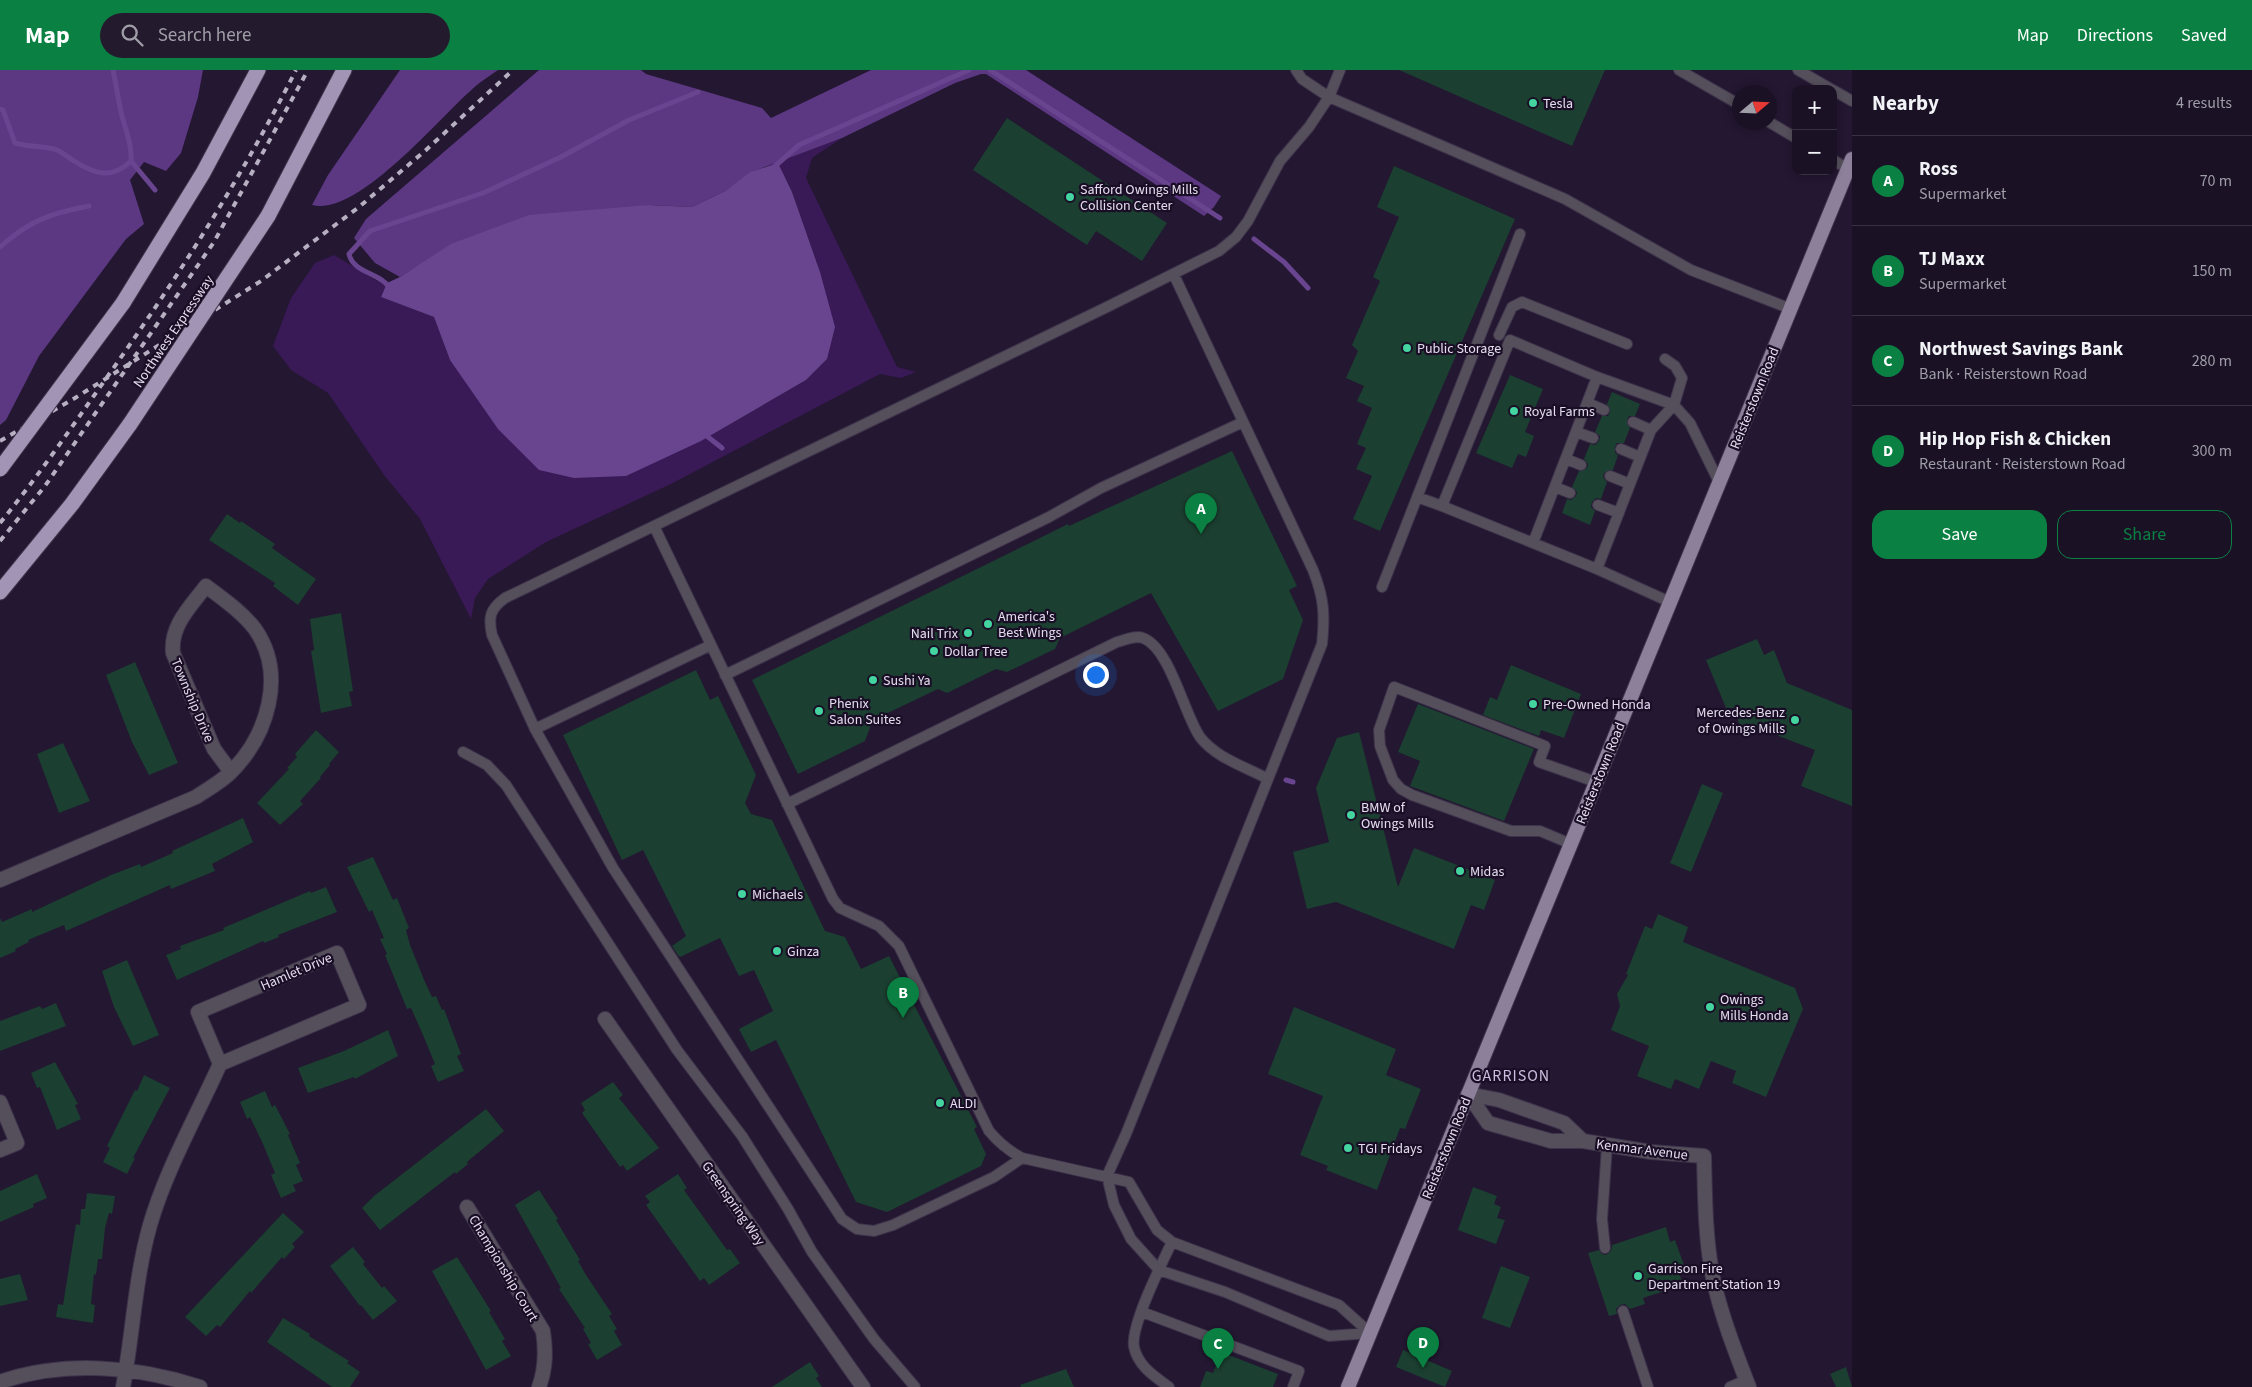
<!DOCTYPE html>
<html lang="en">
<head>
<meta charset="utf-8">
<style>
  :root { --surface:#1a1125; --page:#231a2d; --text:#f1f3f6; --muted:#9f9da7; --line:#383142; --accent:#0b8043 }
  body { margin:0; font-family:"Source Sans 3",sans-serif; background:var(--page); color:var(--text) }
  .controls { position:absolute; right:15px; top:15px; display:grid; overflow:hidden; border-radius:10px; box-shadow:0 2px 8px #0003 }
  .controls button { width:45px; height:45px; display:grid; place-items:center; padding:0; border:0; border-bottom:1px solid var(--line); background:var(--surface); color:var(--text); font:25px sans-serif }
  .compass { position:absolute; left:1732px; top:15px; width:45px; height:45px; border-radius:50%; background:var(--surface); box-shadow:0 2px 8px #0003; rotate:71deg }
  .you { position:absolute; left:1095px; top:604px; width:18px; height:18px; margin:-12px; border:4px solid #fff; border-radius:50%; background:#1a73e8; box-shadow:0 0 0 8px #1a73e833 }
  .badge { display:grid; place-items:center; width:32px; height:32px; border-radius:50%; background:var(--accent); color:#fff; font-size:16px; font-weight:700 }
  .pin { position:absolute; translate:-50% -41px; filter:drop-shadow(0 1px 2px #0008) }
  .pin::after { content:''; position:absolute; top:26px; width:18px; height:15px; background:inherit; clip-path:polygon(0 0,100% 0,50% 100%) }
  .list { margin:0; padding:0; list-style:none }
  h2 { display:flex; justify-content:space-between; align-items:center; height:65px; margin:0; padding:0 20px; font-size:21px }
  h2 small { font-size:16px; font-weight:400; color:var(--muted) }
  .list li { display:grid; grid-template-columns:32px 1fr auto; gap:15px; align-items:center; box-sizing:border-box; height:90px; padding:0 20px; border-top:1px solid var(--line) }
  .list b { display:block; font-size:19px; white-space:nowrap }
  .list p { margin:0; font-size:16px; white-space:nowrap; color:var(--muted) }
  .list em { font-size:16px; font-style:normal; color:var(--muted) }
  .actions { display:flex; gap:10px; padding:15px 20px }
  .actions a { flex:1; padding:11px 0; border:1px solid var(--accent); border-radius:15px; text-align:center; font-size:18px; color:var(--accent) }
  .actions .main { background:var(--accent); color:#fff }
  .icon { flex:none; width:28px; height:28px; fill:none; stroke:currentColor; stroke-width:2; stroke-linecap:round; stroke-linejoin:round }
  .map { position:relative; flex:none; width:1852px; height:1317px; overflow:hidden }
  header { display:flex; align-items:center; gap:30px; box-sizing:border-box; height:70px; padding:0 25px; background:var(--accent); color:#fff }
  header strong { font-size:24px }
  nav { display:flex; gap:28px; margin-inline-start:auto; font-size:18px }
  .search { width:350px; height:45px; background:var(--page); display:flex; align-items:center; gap:12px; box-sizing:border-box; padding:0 18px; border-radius:28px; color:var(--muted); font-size:19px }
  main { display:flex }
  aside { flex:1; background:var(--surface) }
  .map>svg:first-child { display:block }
  .green { fill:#391956 }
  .forest { fill:#5c3782 }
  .water { fill:#694590 }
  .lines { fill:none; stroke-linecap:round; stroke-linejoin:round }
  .stream { stroke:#694590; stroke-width:5 }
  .building { fill:#1b3f30 }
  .service-casing { stroke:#3e334b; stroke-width:12 }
  .minor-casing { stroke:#3e334b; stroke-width:16 }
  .primary-casing { stroke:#3e334b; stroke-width:16 }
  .motorway-casing { stroke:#3e334b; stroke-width:17 }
  .service { stroke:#554f5c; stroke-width:10 }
  .minor { stroke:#554f5c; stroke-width:14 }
  .primary { stroke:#8c809b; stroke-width:14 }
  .motorway { stroke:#a194b4; stroke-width:15 }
  .rail { stroke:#b7afc2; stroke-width:4; stroke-dasharray:6 6; stroke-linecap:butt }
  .motorway-bridge-casing { stroke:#3e334b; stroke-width:17; stroke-linecap:butt }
  .motorway-bridge { stroke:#a194b4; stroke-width:15 }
  .poi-dot { fill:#44d49f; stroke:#1a0e26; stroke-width:2 }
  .labels { text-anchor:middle; stroke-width:4.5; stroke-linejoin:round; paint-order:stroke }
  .poi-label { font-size:14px; fill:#e4ddee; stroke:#1a0e26; text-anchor:start }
  .street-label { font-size:14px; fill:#e4ddee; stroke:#1a0e26 }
  .quarter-label { font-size:16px; letter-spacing:1px; fill:#cbbddf; stroke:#1a0e26 }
</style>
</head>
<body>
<header>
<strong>Map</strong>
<div class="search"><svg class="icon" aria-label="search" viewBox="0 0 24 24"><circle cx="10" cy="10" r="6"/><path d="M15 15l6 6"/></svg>Search here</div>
<nav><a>Map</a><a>Directions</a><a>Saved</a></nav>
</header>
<main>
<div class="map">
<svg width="1852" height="1317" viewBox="0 0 1852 1317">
  <rect width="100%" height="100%" fill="#231731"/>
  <!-- green -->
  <path class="green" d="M842,68L812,88L806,108L897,297L916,302L901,308L880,304L671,414L546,472L488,509L475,528L471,549L420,449L384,405L328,323L291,300L273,276L291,228L315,193L334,185L377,211L387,213L381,227L434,247L450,290L701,371L806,310L827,289L820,202L792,122L778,94L765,96Z"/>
  <!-- forest -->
  <path class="forest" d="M0,0H203L198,27L181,83L166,101L144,92L130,110L144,154L126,169L39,286L6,350L0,355Z
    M400,0H498C491,5 483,10 477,15C442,44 359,147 312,135L328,105Z
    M539,0H641L646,4L762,38L771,48L871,0H1026L1221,126L1214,137L1204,146L986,4H981L955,13L842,68L751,102L725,121L692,137L649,135L416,197L400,207L375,193L354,168L366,149Z"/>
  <!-- water -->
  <path class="water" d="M778,93L792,122L820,202L835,257L827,289L806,310L701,371L626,406L574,408L539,400L498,359L450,290L434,247L381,227L387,213L400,207L451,174L529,145L649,135L692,137L725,121L750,102Z"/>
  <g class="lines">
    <!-- stream -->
    <path class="stream" d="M990,0L1220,148
      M0,39L3,40L15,73C28,77 41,76 54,79C60,80 66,86 71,89C92,103 111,111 131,91C132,73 125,59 121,42C118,28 116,14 113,0
      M131,91L155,120
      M774,97L799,75L969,0
      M1254,169L1284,192L1308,218
      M0,177C29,151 51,143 89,136
      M389,217C380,203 353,203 349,184L370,161L483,123L561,87L629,50L698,22
      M703,363L722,378
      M1286,710L1293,712"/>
  </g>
  <!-- building -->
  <path class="building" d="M1399,0H1605L1572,76Z
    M1007,48L1167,153L1142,191L1096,161L1087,175L973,100Z
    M1394,96L1515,149L1380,461L1353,449L1372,406L1356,399L1366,378L1357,374L1372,338L1357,331L1364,316L1346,308L1358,281L1352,275L1380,211L1373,207L1399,147L1377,137Z
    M1510,305L1543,319L1525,362L1534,366L1526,387L1518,384L1512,398L1476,383Z
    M1612,322L1640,334L1635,346H1629L1627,350L1630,358L1624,373H1617L1615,377V383L1618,385L1613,400L1604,403L1603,407L1607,412L1601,429L1596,428L1592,432L1591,437L1595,441L1590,455L1562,443L1567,429L1571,430L1576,426L1577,422L1572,417L1579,401L1587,398L1588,394L1584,389L1590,374L1595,375L1599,371L1600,366L1595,362L1602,346H1608L1610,342L1607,334Z
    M1232,381L1297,516L1289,520L1303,550L1283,609L1218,641L1151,523L1060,568L1055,579L1007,602L996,599L947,623L938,619L873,650L865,671L798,704L752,610L1068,454L1069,456Z
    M227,444L240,453L241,451L275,474L272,478L316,509L298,535L273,516L275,513L209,470Z
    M341,543L353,621L349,622L352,636L321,643L311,581L314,580L310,549Z
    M1757,569L1764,585L1774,580L1787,613L1852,640V736L1801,716L1815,680L1763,660L1745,668L1733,638H1726L1706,590Z
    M135,592L178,693L149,705L132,672L106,605Z
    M1511,595L1581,624L1564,668L1541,660L1539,666L1483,645L1490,627L1497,630Z
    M696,600L710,630L718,626L756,705L745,733L751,744L772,750L825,861L845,867L861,899L889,886L977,1057L974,1059L986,1084L981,1096L887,1142L856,1132L776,970L751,982L739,959L773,941L754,900L739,906L720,868L680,887L678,885L672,876L686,866L643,780L622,790L563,665Z
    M1418,634L1534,679L1504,751L1410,716L1420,691L1398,682Z
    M316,660L339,682L329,694L330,695L320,707L321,708L300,731L303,734L280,755L257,733L289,699L287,698L297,687L295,684Z
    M1359,662L1398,817L1414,778L1495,810L1484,840L1471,835L1454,879L1336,832L1307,839L1293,782L1329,772L1316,718L1337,668Z
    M63,673L90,731L59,743L37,684Z
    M1702,714L1723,723L1691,802L1670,793Z
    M243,748L253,772L212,794L215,801L171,819L170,815L66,861L64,855L28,870L29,872L15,879L16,881L0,888V848L2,852L32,839V842L111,805L140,794L141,797L173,783L172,781Z
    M373,787L393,830L397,828L409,858L406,860L410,875L425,912L432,927L436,926L442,940L444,939L461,984L457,986L464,1001L438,1012L431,996L435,994L423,965L411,938L407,939L385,885L387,884L380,869L384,868L372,840L369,842L347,797Z
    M326,817L337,842L278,865L279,867L264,873L263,871L177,910L166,885L181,879L180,876L224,860L223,858L310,821L311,823Z
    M1658,844L1688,857L1683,872L1795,918L1803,939L1766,1027L1732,1013L1736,1001L1711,991L1699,1019L1675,1009L1671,1019L1637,1006L1649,976L1611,960L1620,936L1617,924L1628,905L1626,904L1645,856L1652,859Z
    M127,890L159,965L133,976L114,937L102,901Z
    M56,933L66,956L0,981V951L40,936L42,939Z
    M1294,937L1396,979L1386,1005L1421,1019L1405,1059L1400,1058L1377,1120L1326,1100L1328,1096L1300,1085L1323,1026L1268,1004Z
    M388,960L398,986L355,1009L354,1007L308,1023L298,998L344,981Z
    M55,992L78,1034L75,1035L81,1049L57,1060L40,1017L37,1018L31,1003Z
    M144,1005L170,1018L133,1088H135L127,1104L103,1092L110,1078L107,1076L135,1020L137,1021Z
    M613,1012L623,1025L619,1028L659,1078L627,1101L623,1095L620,1097L582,1043L585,1040L581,1033Z
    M265,1021L272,1037L275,1035L290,1064L288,1065L300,1093L296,1095L303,1111L293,1115L296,1121L281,1128L271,1105L275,1103L263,1074L250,1047L247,1049L240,1032Z
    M486,1039L504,1061L467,1092L468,1094L456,1104L455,1102L380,1160L362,1138L374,1126Z
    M37,1104L47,1128L33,1134L34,1137L0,1152V1121Z
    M678,1104L687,1118L684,1120L727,1180L730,1179L740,1193L709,1215L704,1208L700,1211L646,1135L650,1132L645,1126Z
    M1473,1117L1497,1126L1494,1134L1501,1137L1497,1148L1505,1150L1496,1174L1458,1160Z
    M539,1120L558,1149L556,1150L580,1190L578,1191L586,1205L612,1244L609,1246L617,1259L614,1261L622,1275L597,1290L588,1274L591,1273L583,1259L585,1258L559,1219L561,1218L515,1135Z
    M87,1123L115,1126L112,1144L109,1143L105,1158L102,1189H98L96,1205L94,1204L91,1234L95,1235L93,1253L56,1247L58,1234L63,1235L76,1154L80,1155L81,1139H85Z
    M283,1143L304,1162L292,1174L295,1177L284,1189L282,1187L251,1223L250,1221L220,1257L217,1255L206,1266L185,1247Z
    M1666,1157L1670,1172L1675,1170L1684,1195L1677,1197L1683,1215L1643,1228L1645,1234L1630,1239L1625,1234L1620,1235L1616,1239L1617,1244L1609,1246L1588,1183L1599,1180L1602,1184L1606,1185L1611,1181L1612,1175Z
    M353,1177L365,1192L363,1194L382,1218L384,1216L397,1231L373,1250L361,1235L360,1236L330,1196Z
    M457,1187L491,1241L489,1242L505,1269L502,1271L511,1286L486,1300L432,1201Z
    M1501,1196L1530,1207L1510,1258L1482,1248Z
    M20,1204L28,1230L0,1236V1209Z
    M283,1248L310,1264L309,1266L349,1291L347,1293L360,1302L350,1317H332L267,1272Z
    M1403,1280L1452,1301L1445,1317L1396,1297Z
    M1221,1282L1278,1304L1273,1317H1200L1206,1301L1213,1303Z
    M810,1292L819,1306L816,1308L822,1317H772Z
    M1846,1297L1852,1317H1836L1830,1304Z
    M1066,1299L1074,1317H1021L1020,1315Z"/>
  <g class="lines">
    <!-- service casing -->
    <g class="service-casing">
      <path id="service" d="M1296,0L1302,9L1329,27L1565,129L1691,200L1791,239
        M1679,0L1740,35
        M1798,0L1831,19
        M1833,20L1852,31
        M1769,52L1796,68
        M1833,90L1848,99
        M1174,205L1313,500C1324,528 1325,544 1322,574L1126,1064L1107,1106L1114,1135L1131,1169L1159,1200L1225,1222L1329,1266L1370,1263
        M1499,265L1512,237L1522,232L1627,274
        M1588,333L1604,340
        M1633,352L1651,360
        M1576,362L1593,368
        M1621,379L1640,387
        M1566,389L1581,395
        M1610,406L1630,414
        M1555,417L1570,423
        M1417,427L1442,436
        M1598,435L1619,443
        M654,456L833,829L840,838L879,856L899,876L989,1061C999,1073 1009,1081 1022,1088L1129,1112L1157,1160L1172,1172L1339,1235L1370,1263
        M1533,473L1597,307
        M1597,499L1651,360L1674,335L1682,308L1675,296L1665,289
        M1382,517L1520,164
        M1670,532L1597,499L1442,436L1510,270L1597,307L1674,335L1690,353L1719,412
        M725,605L1049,447L1101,418L1243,352
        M535,659L711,575
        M463,682L487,695L506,715L677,980L742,1066L788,1139L812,1182L874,1269L915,1317
        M787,734L1117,572C1125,570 1135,565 1143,568C1170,578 1184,644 1200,667C1216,688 1246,697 1268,709
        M1571,774L1540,761H1511L1412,725L1401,719L1393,710L1380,676L1379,660L1394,617L1545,676L1539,692L1596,712
        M1022,1088L994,1107L893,1155L874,1161L857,1159L842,1149L613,798L535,659L492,565C488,547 490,539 505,528L1107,237L1219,181L1236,167L1248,151L1280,91L1309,57L1329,27L1340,0
        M1605,1178L1602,1149L1607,1076
        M1623,1241L1648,1317
        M1142,1242L1299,1301L1293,1317
        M1169,1317C1154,1306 1138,1296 1134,1277C1130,1256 1162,1193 1172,1172
        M1730,1317L1746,1310"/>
    </g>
    <!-- minor casing -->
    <g class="minor-casing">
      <path id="minor" d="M0,810L196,727C208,719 221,712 231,702C267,666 287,605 255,559C242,542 223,529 206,516C190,537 170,556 173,583L214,679L231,702
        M605,949L863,1317
        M1468,1024L1488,1053L1551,1071H1583L1651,1082L1704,1086C1705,1126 1705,1168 1713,1208C1721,1245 1735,1281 1749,1317
        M1468,1024L1499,1030L1564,1053L1583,1071
        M0,1032L17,1073L0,1080
        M467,1137L543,1261C546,1281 546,1298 539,1317
        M0,1312C64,1290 137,1296 200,1317
        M123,1317C133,1263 135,1208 150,1155C166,1100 196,1047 220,994L359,935L337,883L198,942L220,994"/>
    </g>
    <!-- primary casing -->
    <g class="primary-casing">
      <path id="primary" d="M1348,1317L1852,89"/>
    </g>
    <!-- motorway casing -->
    <g class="motorway-casing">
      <path id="motorway" d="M268,146L344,0
        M123,233L203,103L258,0
        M0,522L72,434L130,354"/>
    </g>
    <!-- service -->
    <use href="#service" class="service"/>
    <!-- minor -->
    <use href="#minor" class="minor"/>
    <!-- primary -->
    <use href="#primary" class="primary"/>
    <!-- motorway -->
    <use href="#motorway" class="motorway"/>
    <!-- rail -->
    <path class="rail" d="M0,371L75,328L261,211L359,137L426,80L513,0
      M0,453C37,408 71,358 105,310C176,210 241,109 296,0
      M0,471L45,416L214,172L308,0"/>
    <!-- motorway-bridge casing -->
    <g class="motorway-bridge-casing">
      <path id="motorway-bridge" d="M130,354L268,146
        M0,399L123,233"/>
    </g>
    <!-- motorway-bridge -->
    <use href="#motorway-bridge" class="motorway-bridge"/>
  </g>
  <!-- markers -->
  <g class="poi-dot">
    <circle cx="1533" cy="33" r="5"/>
    <circle cx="1070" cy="127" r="5"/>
    <circle cx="1407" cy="278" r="5"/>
    <circle cx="1514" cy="341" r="5"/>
    <circle cx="988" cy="554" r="5"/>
    <circle cx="968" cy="563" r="5"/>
    <circle cx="934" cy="581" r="5"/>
    <circle cx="873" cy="610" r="5"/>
    <circle cx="1533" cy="634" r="5"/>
    <circle cx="819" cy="641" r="5"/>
    <circle cx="1795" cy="650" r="5"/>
    <circle cx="1351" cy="745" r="5"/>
    <circle cx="1460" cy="801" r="5"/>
    <circle cx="742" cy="824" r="5"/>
    <circle cx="777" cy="881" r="5"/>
    <circle cx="1710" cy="937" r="5"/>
    <circle cx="940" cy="1033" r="5"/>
    <circle cx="1348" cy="1078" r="5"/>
    <circle cx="1638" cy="1206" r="5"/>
  </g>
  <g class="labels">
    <!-- poi labels -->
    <g class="poi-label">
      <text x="1543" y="38">Tesla</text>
      <text x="1080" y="124">Safford Owings Mills<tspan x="1080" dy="16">Collision Center</tspan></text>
      <text x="1417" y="283">Public Storage</text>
      <text x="1524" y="346">Royal Farms</text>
      <text x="998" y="551">America's<tspan x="998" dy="16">Best Wings</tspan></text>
      <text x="958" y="568" text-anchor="end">Nail Trix</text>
      <text x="944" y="586">Dollar Tree</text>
      <text x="883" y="615">Sushi Ya</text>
      <text x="829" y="638">Phenix<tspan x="829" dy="16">Salon Suites</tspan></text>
      <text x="1543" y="639">Pre-Owned Honda</text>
      <text x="1785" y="647" text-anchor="end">Mercedes-Benz<tspan x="1785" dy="16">of Owings Mills</tspan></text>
      <text x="1361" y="742">BMW of<tspan x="1361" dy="16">Owings Mills</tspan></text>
      <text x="1470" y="806">Midas</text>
      <text x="752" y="829">Michaels</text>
      <text x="787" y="886">Ginza</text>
      <text x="1720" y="934">Owings<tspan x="1720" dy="16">Mills Honda</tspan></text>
      <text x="950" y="1038">ALDI</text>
      <text x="1358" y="1083">TGI Fridays</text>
      <text x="1648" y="1203">Garrison Fire<tspan x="1648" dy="16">Department Station 19</tspan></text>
    </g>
    <!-- street labels -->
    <g class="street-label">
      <text transform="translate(173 261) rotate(-56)" y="5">Northwest Expressway</text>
      <text transform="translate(1754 328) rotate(-68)" y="5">Reisterstown Road</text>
      <text transform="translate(193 630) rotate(67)" y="5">Township Drive</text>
      <text transform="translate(1600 703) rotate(-68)" y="5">Reisterstown Road</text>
      <text transform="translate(296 901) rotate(-23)" y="5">Hamlet Drive</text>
      <text transform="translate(1446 1078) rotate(-68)" y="5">Reisterstown Road</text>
      <text transform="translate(1642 1079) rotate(7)" y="5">Kenmar Avenue</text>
      <text transform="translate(734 1133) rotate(55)" y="5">Greenspring Way</text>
      <text transform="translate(504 1198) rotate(59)" y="5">Championship Court</text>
    </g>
    <!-- quarter labels -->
    <g class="quarter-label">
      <text x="1511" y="1011">GARRISON</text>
    </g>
  </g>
</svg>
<div class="controls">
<button>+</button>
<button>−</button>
</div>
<svg class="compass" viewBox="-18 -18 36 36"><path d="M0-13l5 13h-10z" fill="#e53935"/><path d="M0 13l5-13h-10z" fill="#9f9da7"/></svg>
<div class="you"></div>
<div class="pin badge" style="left:1201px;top:464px">A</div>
<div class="pin badge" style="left:903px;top:948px">B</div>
<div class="pin badge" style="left:1218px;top:1299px">C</div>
<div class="pin badge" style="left:1423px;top:1298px">D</div>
</div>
<aside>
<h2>Nearby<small>4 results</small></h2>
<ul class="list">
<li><span class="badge">A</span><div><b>Ross</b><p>Supermarket</p></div><em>70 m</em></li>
<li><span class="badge">B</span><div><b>TJ Maxx</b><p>Supermarket</p></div><em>150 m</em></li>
<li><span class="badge">C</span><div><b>Northwest Savings Bank</b><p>Bank · Reisterstown Road</p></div><em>280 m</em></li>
<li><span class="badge">D</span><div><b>Hip Hop Fish &amp; Chicken</b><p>Restaurant · Reisterstown Road</p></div><em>300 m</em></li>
</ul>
<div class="actions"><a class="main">Save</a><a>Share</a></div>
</aside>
</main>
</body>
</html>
